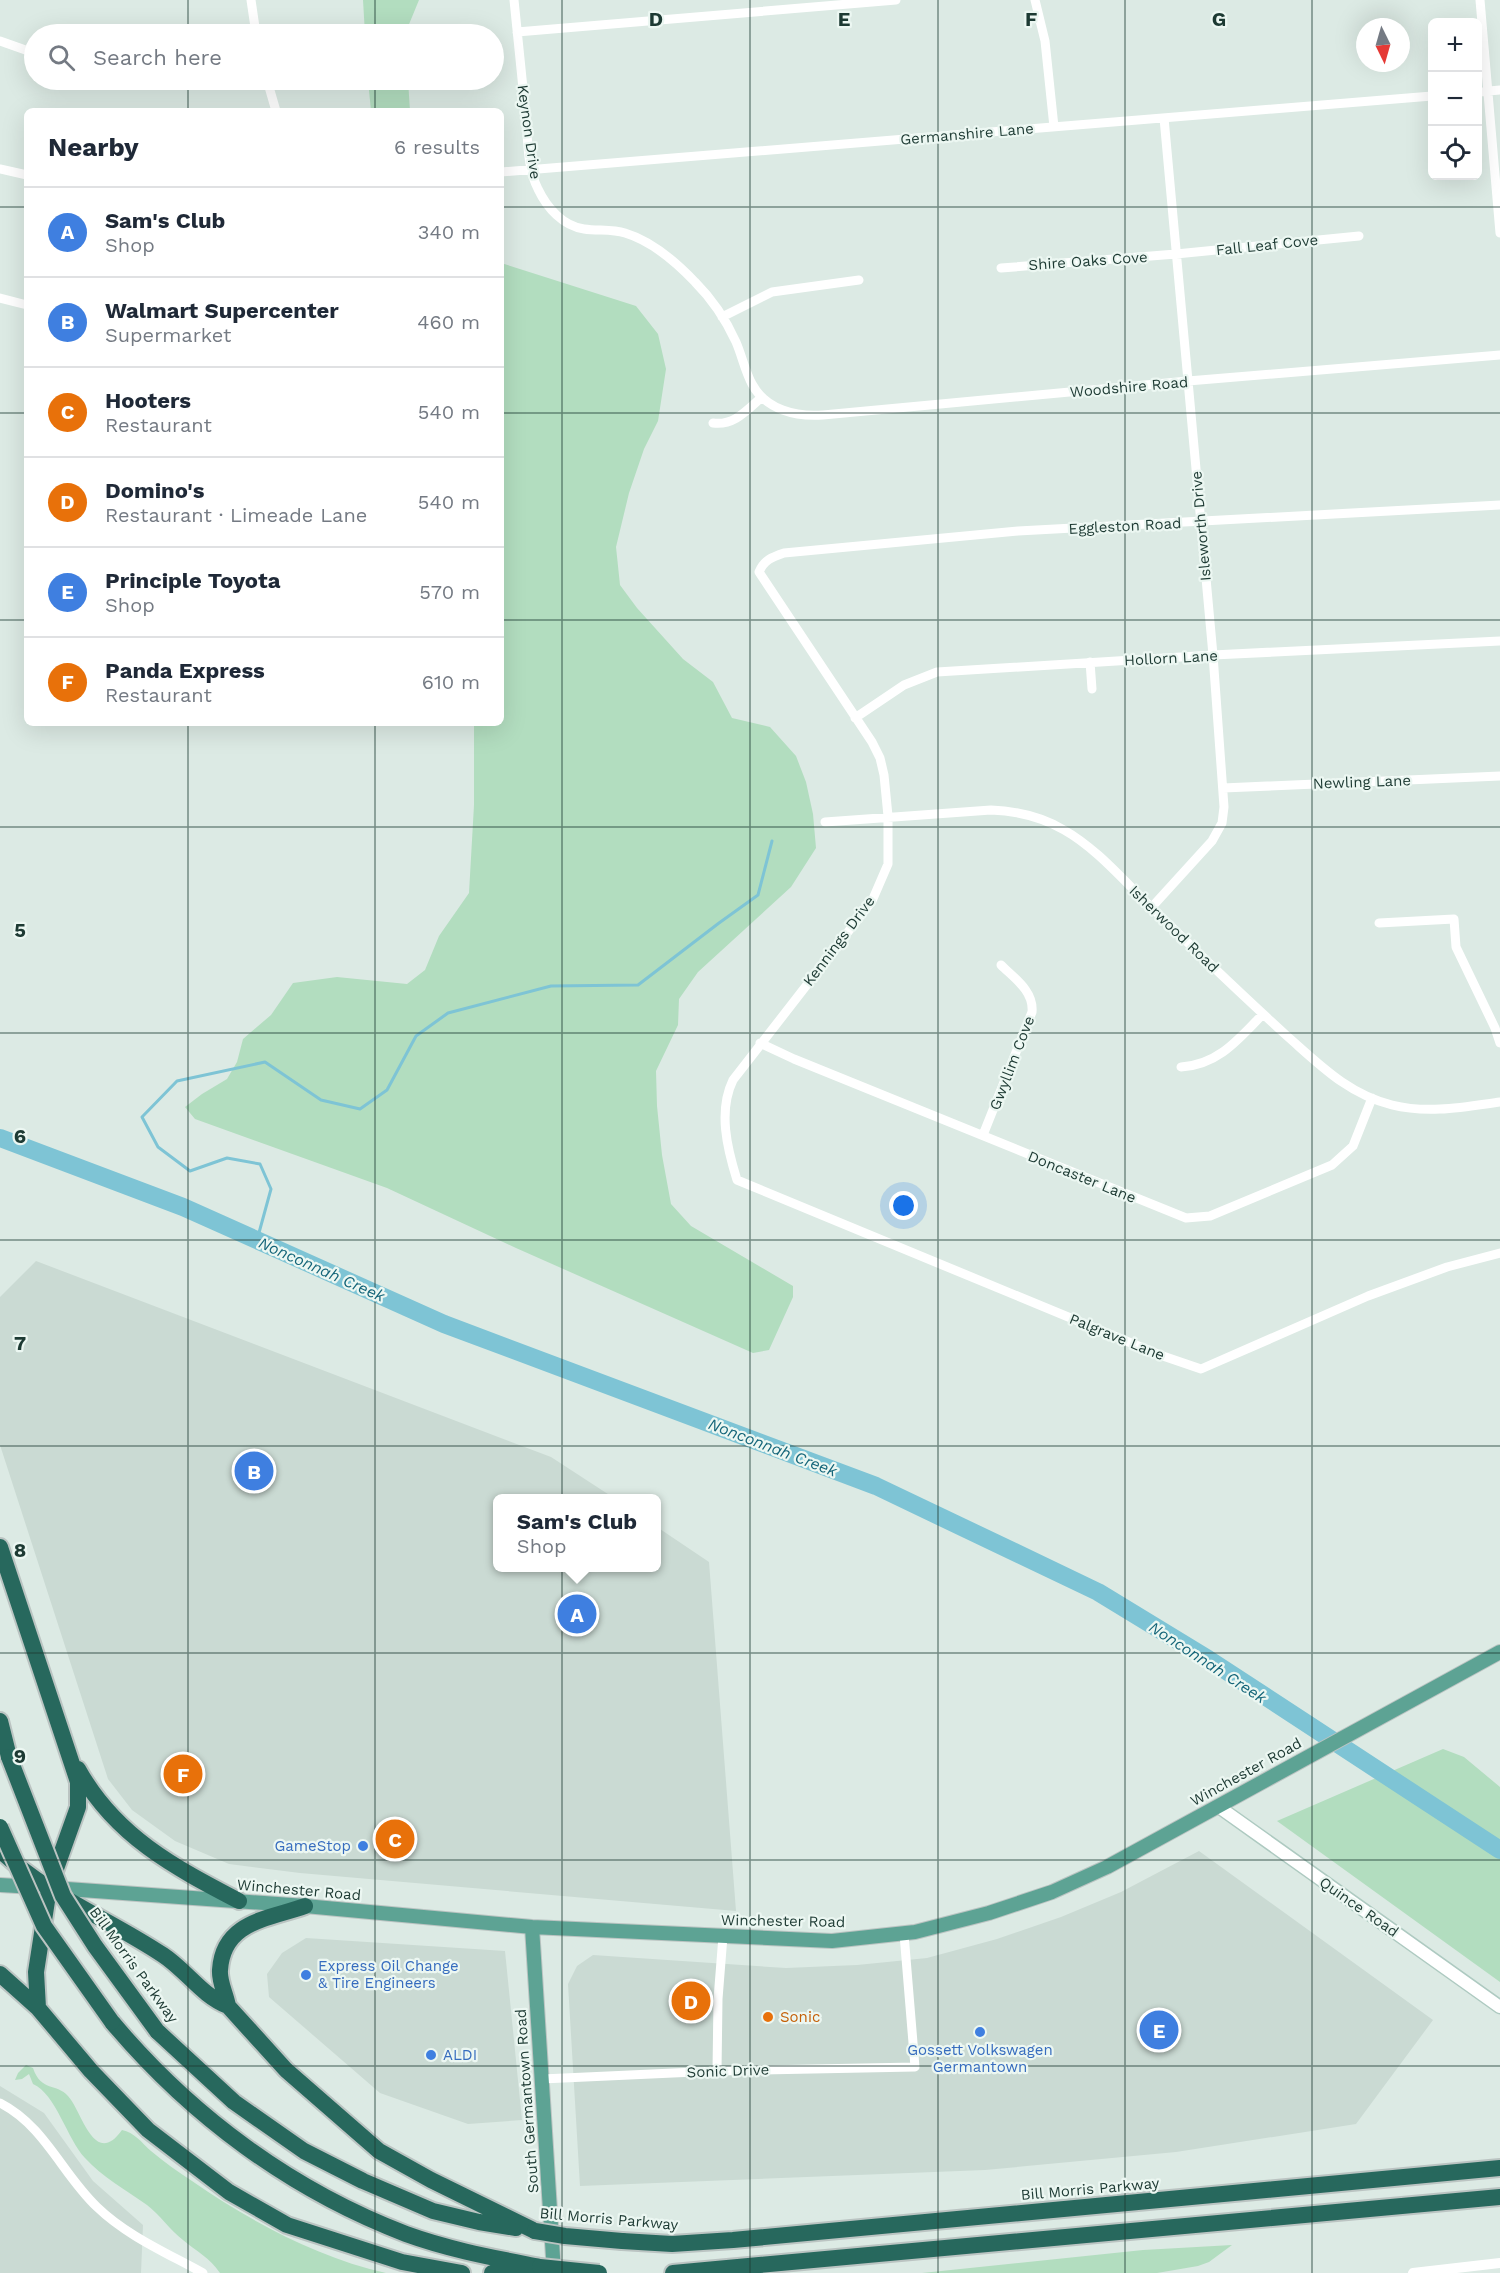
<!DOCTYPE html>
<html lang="en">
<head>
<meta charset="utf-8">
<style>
  :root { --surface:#fff; --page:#f6f6f7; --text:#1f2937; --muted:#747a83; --line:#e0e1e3; --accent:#111827 }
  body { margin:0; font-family:"Work Sans",sans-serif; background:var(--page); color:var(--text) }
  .controls { position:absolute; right:18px; top:18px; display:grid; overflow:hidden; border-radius:9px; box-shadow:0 6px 24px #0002 }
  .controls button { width:54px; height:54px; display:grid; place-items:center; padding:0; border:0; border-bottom:2px solid var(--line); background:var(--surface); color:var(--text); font:30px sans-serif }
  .compass { position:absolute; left:1356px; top:18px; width:54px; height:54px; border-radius:50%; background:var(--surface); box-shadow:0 6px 24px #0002; rotate:175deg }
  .you { position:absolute; left:904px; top:1206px; width:21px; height:21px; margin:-15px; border:4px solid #fff; border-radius:50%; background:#1a73e8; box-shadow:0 0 0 9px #1a73e833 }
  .badge { display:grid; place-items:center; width:39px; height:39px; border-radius:50%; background:var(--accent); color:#fff; font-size:20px; font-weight:700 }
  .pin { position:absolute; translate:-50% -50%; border:3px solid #fff; box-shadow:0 2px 6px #0006 }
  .popup { position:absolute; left:493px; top:1494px; width:168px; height:78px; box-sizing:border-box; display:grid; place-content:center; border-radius:9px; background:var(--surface); filter:drop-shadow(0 2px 4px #0005); font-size:20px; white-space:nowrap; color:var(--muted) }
  .popup b { font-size:22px; color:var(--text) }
  .popup::after { content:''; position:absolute; left:50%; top:100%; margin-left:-12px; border:12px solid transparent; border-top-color:var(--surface) }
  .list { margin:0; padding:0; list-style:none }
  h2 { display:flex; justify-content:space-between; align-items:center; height:78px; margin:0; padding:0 24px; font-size:26px }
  h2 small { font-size:20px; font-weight:400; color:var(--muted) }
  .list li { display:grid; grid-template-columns:39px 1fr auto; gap:18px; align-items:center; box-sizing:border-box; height:90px; padding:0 24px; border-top:2px solid var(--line) }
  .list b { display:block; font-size:22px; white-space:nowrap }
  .list p { margin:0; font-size:20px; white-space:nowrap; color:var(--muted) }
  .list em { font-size:20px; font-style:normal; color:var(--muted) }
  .icon { flex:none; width:33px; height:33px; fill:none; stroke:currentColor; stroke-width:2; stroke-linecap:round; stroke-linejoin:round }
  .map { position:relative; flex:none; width:1500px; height:2273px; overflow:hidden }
  .search { position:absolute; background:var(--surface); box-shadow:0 6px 24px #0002; left:24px; top:24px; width:480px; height:66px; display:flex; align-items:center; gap:15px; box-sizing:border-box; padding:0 21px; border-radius:33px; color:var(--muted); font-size:22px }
  .panel { position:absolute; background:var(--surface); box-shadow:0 6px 24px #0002; left:24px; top:108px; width:480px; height:618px; border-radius:9px }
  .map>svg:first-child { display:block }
  .built { fill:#cadad3 }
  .green { fill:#b2ddbf }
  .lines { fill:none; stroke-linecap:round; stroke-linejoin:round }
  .stream { stroke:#7ec4d5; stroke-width:3 }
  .river { stroke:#7ec4d5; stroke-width:18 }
  .secondary-casing { stroke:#aecac1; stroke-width:15 }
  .primary-casing { stroke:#bbc4c2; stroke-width:16 }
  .motorway-casing { stroke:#bbc4c2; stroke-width:20 }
  .minor { stroke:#fff; stroke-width:9 }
  .tertiary { stroke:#fff; stroke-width:10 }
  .secondary { stroke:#fff; stroke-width:12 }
  .primary { stroke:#5da394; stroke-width:14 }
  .motorway { stroke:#27685d; stroke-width:16 }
  .motorway-bridge-casing { stroke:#bbc4c2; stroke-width:20; stroke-linecap:butt }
  .motorway-bridge { stroke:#27685d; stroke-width:16 }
  .grid { fill:none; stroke:#1d3a33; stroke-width:1.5; stroke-opacity:0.55 }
  .shop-dot { fill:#3f7fe0; stroke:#ecf7f2; stroke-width:2 }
  .food-dot { fill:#e8710a; stroke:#ecf7f2; stroke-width:2 }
  .labels { text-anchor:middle; stroke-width:4.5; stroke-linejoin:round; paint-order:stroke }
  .street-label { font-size:15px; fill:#1d3a33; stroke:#ecf7f2 }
  .shop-label { font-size:15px; fill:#366cbe; stroke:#ecf7f2; text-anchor:start }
  .food-label { font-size:15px; fill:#c56008; stroke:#ecf7f2; text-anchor:start }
  .water-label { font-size:16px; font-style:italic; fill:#146579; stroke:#ecf7f2 }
  .grid-label { font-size:20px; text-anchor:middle; font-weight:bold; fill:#1d3a33; stroke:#ecf7f2; stroke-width:4.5; stroke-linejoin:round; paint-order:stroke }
</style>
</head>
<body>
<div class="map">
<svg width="1500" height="2273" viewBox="0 0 1500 2273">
  <rect width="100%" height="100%" fill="#dceae4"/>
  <!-- built -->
  <path class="built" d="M36,1261L551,1457L614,1498H498V1568H656L657,1527L709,1562L736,1911L300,1873L229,1864L175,1841L132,1810L108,1779L0,1445V1297Z
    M1199,1851L1433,2020L1356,2124L1176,2152L985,2170L580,2186L568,1984L577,1966L593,1955L786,1968L857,1965L927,1958L997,1939L1061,1917L1121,1892Z
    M306,1938L505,1951L522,2120L468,2124L380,2093L269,1997L267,1974L282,1953Z
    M0,2086L44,2113L93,2181L143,2225L141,2273H0Z"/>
  <!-- green -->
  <path class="green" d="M363,0H419L405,34H365Z
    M368,80H408L410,111H371Z
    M501,263L636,306L658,334L666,369L658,421L644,449L629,493L616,547L620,585L637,608L683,659L713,682L732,718L770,727L796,756L806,782L813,814L816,848L791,887L698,972L679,999L678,1025L656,1071L657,1106L662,1155L671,1204L691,1226L793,1286V1297L769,1350L753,1353L516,1248L387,1188L195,1119L185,1107L202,1094L227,1079L237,1062L243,1039L271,1015L293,983L337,977L407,984L425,970L439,936L469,893L474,805V723H501Z
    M1443,1749L1464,1757L1500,1787V1982L1277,1821Z
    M26,2065L33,2068C41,2092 57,2083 68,2096C82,2111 94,2169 122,2130C134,2132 142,2143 151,2151C164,2162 178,2172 192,2181C250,2221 316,2257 386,2273H220C210,2258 196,2251 183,2240C170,2230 160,2215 147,2205C126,2190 102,2177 85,2158C67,2139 56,2094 33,2084L29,2074L22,2079L15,2080L18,2073Z
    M1232,2245L1209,2262L1198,2266L1157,2273H922L1143,2250Z"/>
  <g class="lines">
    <!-- stream -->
    <path class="stream" d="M257,1240L271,1189L260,1164L227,1158L190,1171L158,1147L142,1117L177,1081L265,1062L321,1100L360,1109L387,1090L416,1036L448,1013L551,986L638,985L719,923L758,895L772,841"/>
    <!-- river -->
    <path class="river" d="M0,1138L183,1207L444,1324L876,1486L1098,1592L1208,1659L1500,1850"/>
    <!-- secondary casing -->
    <g class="secondary-casing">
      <path id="secondary" d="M1219,1807L1500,2007"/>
    </g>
    <!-- primary casing -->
    <g class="primary-casing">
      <path id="primary" d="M0,1885L34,1887
        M53,1888L305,1906L532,1927L832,1941L915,1932L989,1913L1052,1892L1107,1867L1500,1652
        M532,1927L554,2273"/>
    </g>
    <!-- motorway casing -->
    <g class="motorway-casing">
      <path id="motorway" d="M0,1547L78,1782V1807L49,1888L36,1972L38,2008L91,2071L148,2130L229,2192L287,2225L402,2262L462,2273
        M0,1721L9,1757
        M78,1769C115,1836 174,1867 239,1901
        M0,1850C46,1895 109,1919 163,1955C186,1970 202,1996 228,2006L286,2070L379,2151L431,2180L535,2231
        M0,1974L38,2008
        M228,2006C226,1994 219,1982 220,1970C223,1921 269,1919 305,1906
        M112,2022C191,2116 291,2190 406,2234C450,2250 495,2258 540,2267
        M157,2031L234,2102L304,2151L363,2181L433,2211L479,2222L516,2228
        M622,2241L672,2244L733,2240L1500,2168
        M492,2273L524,2269
        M673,2273L1500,2197"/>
    </g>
    <!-- minor -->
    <path class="minor" d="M251,0L256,34
      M514,0C518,39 522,79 526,118C528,141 527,168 538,189C547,208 563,226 584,229C598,231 612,229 625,233C652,241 676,262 695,282C712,299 726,320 736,342C742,356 745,371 752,384C766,410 796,417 823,415L1188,381L1500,355
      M1035,0L1045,41L1054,127
      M1480,0L1500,233
      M517,32L896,0
      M0,41L34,53
      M267,80L276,111
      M1478,92L1500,90
      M0,169L27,175
      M501,172L1432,96
      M1001,268L1176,254L1359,236
      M0,298L27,305
      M722,317L772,292L859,280
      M713,423C734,426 747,410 762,397
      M1500,505L1018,531L784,553C772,557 764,560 759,572L872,742L880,758L884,775L888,816V864L872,901L733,1080C718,1111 727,1148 737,1180L1160,1355L1201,1369L1368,1296L1447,1267L1500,1253
      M1090,662L1092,689
      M855,718L904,685L937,672L1213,655L1500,641
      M1223,788L1500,776
      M825,822L991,810C1016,811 1042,817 1064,830C1096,848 1123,880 1149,905C1194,949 1240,993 1287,1036C1320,1065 1348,1094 1392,1105C1428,1114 1464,1107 1500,1102
      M1151,908L1212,841L1222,823L1224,807L1213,655L1164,118
      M1379,923L1454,919L1456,947L1495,1028L1500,1043
      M760,1043L794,1059L1186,1218L1210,1216L1332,1165L1353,1146L1372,1098
      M1181,1067C1218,1065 1239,1039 1263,1014
      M983,1135L1032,1012C1034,991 1014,978 1001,965
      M717,2071L718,1999L723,1936
      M542,2079L717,2071L915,2067L904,1934
      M0,2103C45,2126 62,2174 97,2207C127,2236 167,2253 203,2273"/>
    <!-- tertiary -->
    <path class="tertiary" d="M1413,2273L1500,2263"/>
    <!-- secondary -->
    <use href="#secondary" class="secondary"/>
    <!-- primary -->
    <use href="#primary" class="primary"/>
    <!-- motorway -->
    <use href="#motorway" class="motorway"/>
    <!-- motorway-bridge casing -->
    <g class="motorway-bridge-casing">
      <path id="motorway-bridge" d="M9,1757L63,1896L95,1946L157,2031
        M0,1827L44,1926L112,2022
        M535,2231L565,2236L622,2241
        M540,2267L599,2273"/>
    </g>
    <!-- motorway-bridge -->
    <use href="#motorway-bridge" class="motorway-bridge"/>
  </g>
  <!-- grid -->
  <path class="grid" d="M188,0V34M375,0V34M562,0V2273M750,0V2273M938,0V2273M1125,0V2273M1312,0V2273M188,80V111M375,80V111M0,207H27M501,207H1500M0,413H27M501,413H1500M0,620H27M501,620H1500M188,723V2273M375,723V2273M0,827H1500M0,1033H1500M0,1240H1500M0,1446H1500M0,1653H1500M0,1860H1500M0,2066H1500"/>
  <!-- markers -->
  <g class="shop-dot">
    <circle cx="363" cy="1846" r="6"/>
    <circle cx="306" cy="1975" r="6"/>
    <circle cx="980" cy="2032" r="6"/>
    <circle cx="431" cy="2055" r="6"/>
  </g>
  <circle class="food-dot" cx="768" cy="2017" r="6"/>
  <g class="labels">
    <!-- street labels -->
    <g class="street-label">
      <text transform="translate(529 132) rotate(82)" y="5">Keynon Drive</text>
      <text transform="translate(967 134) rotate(-5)" y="5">Germanshire Lane</text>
      <text transform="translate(1267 245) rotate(-6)" y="5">Fall Leaf Cove</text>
      <text transform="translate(1088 261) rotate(-4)" y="5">Shire Oaks Cove</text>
      <text transform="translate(1129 387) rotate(-5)" y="5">Woodshire Road</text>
      <text transform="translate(1125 526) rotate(-3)" y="5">Eggleston Road</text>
      <text transform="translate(1201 526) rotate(-95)" y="5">Isleworth Drive</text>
      <text transform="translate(1171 658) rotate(-3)" y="5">Hollorn Lane</text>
      <text transform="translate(1362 782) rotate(-2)" y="5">Newling Lane</text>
      <text transform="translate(1174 929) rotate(44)" y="5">Isherwood Road</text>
      <text transform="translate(839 941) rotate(-53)" y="5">Kennings Drive</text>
      <text transform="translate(1012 1063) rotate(-69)" y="5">Gwyllim Cove</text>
      <text transform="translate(1082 1177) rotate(22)" y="5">Doncaster Lane</text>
      <text transform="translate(1117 1337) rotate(22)" y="5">Palgrave Lane</text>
      <text transform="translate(1246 1772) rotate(-29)" y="5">Winchester Road</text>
      <text transform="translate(299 1890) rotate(5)" y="5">Winchester Road</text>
      <text transform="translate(1359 1907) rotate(35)" y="5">Quince Road</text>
      <text transform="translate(783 1921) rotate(1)" y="5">Winchester Road</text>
      <text transform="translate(134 1965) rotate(54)" y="5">Bill Morris Parkway</text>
      <text transform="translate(728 2071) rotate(-2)" y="5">Sonic Drive</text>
      <text transform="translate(527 2101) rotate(-94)" y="5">South Germantown Road</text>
      <text transform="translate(1090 2189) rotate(-5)" y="5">Bill Morris Parkway</text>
      <text transform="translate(609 2219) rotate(5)" y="5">Bill Morris Parkway</text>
    </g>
    <!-- shop labels -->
    <g class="shop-label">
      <text x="351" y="1851" text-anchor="end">GameStop</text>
      <text x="318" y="1971">Express Oil Change<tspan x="318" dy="17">&amp; Tire Engineers</tspan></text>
      <text x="980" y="2055" text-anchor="middle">Gossett Volkswagen<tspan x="980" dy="17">Germantown</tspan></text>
      <text x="443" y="2060">ALDI</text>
    </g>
    <!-- food labels -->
    <g class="food-label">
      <text x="780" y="2022">Sonic</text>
    </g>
    <!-- water labels -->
    <g class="water-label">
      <text transform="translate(322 1269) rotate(24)" y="6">Nonconnah Creek</text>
      <text transform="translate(773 1447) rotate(21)" y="6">Nonconnah Creek</text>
      <text transform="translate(1208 1662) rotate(33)" y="6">Nonconnah Creek</text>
    </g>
  </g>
  <g class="grid-label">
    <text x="656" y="26">D</text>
    <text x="844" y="26">E</text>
    <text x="1031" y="26">F</text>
    <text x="1219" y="26">G</text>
    <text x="20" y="937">5</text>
    <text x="20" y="1143">6</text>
    <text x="20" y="1350">7</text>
    <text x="20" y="1557">8</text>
    <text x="20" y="1763">9</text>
  </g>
</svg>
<div class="controls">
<button>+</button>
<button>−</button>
<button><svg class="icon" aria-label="locate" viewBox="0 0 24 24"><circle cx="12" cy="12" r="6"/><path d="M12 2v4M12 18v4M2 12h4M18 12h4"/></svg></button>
</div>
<svg class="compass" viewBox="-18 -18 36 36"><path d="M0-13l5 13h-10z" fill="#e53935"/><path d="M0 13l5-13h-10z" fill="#747a83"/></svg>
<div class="you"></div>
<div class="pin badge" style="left:577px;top:1614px;background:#3f7fe0">A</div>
<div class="popup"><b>Sam's Club</b>Shop</div>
<div class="pin badge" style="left:254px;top:1471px;background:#3f7fe0">B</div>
<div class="pin badge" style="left:395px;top:1839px;background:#e8710a">C</div>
<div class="pin badge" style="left:691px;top:2001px;background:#e8710a">D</div>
<div class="pin badge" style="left:1159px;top:2030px;background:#3f7fe0">E</div>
<div class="pin badge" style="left:183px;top:1774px;background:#e8710a">F</div>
<div class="search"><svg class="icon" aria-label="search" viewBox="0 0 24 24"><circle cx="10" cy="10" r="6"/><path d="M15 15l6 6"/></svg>Search here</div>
<section class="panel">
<h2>Nearby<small>6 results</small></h2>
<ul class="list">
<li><span class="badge" style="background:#3f7fe0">A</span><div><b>Sam's Club</b><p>Shop</p></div><em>340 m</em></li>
<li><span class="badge" style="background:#3f7fe0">B</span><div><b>Walmart Supercenter</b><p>Supermarket</p></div><em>460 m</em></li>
<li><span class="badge" style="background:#e8710a">C</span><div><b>Hooters</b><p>Restaurant</p></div><em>540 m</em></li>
<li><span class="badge" style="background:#e8710a">D</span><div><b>Domino's</b><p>Restaurant · Limeade Lane</p></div><em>540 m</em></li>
<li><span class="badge" style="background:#3f7fe0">E</span><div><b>Principle Toyota</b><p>Shop</p></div><em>570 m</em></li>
<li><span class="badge" style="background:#e8710a">F</span><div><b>Panda Express</b><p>Restaurant</p></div><em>610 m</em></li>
</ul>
</section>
</div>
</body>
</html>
